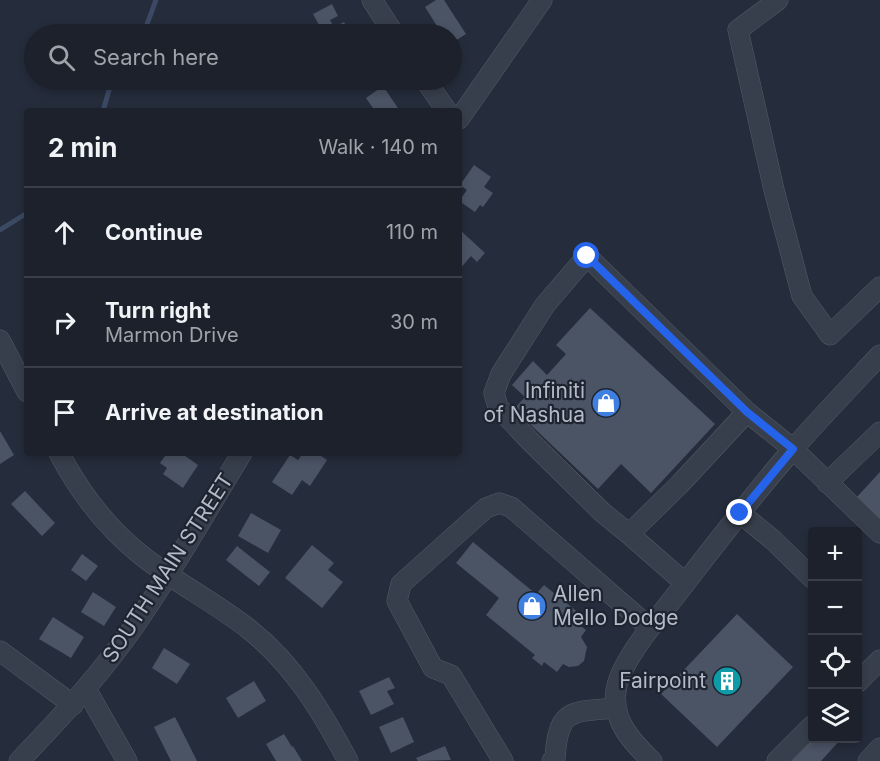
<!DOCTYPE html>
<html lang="en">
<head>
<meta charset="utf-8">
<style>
  :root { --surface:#1c212c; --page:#252934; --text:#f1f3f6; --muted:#a0a3a9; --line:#3a3e48 }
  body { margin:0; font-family:Inter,sans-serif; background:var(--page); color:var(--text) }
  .controls { position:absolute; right:18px; bottom:18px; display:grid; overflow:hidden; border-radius:6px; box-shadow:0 3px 9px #0003 }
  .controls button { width:54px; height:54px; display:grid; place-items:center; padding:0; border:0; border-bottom:2px solid var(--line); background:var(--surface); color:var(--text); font:30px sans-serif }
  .stop { position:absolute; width:18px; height:18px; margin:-14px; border:4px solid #2563eb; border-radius:50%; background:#fff }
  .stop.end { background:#2563eb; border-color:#fff; box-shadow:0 2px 6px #0008 }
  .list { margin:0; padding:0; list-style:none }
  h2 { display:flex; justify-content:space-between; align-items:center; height:78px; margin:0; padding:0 24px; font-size:26px }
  h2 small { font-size:20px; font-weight:400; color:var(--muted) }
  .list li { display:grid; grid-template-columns:39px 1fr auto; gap:18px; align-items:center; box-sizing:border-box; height:90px; padding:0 24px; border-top:2px solid var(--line) }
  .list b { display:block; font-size:22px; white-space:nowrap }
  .list p { margin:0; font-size:20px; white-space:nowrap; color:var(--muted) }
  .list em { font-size:20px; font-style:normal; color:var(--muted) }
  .icon { flex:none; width:33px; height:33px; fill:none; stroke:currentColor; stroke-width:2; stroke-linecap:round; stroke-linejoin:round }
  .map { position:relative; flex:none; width:880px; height:761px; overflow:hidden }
  .search { position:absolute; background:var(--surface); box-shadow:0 3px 9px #0003; left:24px; top:24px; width:438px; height:66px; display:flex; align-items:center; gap:15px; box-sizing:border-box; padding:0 21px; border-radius:33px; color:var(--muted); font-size:22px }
  .panel { position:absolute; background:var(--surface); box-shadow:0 3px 9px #0003; left:24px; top:108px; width:438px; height:348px; border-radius:6px }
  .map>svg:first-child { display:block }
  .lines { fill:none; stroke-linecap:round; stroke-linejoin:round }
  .stream { stroke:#3b4963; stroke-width:5 }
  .building { fill:#4b5465 }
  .minor-casing { stroke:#545a66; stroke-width:21 }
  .minor { stroke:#383f4c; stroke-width:20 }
  .route { stroke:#2563eb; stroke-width:8 }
  .labels { text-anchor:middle; stroke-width:4.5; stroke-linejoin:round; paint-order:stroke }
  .poi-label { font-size:21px; fill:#b4bac7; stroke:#1e2430; text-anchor:end }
  .street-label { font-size:21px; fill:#b4bac7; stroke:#1e2430 }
</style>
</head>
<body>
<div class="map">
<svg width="880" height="761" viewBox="0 0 880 761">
  <rect width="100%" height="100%" fill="#252c3b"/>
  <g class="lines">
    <!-- stream -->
    <path class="stream" d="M148,34L146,27L156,0
      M103,111L112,80
      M0,230L27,213"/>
  </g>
  <!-- building -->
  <path class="building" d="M436,0H444L466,34L452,43V34H442L425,7Z
    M332,4L338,16L330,20L334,27L344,22L350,34H324L313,14Z
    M383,86L400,111H375L366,98Z
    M474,165L491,177L484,187L493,193L483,207L480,205L475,212L459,201L467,190L460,185Z
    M459,229L485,253L477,262L471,256L459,270Z
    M590,308L715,424L651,493L621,464L598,489L514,409L525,397L512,385L533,361L547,375L566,354L556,345Z
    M0,431L14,455L0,464Z
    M167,453H181L198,465L183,488L163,474L167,468L160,463Z
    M303,453H317L327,460L310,486L302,480L292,495L272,482L290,455L298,460Z
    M880,472V523L855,499Z
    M25,491L55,523L42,536L11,504Z
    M251,513L281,530L268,553L238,536Z
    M473,542L536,594L544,585L585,618L579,625L586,630L581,637L587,647L584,661L578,666L569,667L563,664L557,672L544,662L542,666L532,658L535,655L486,615L499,598L456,563Z
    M312,545L334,563L328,570L343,582L322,608L285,578Z
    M237,546L270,572L259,586L226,560Z
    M82,554L98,566L86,581L71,570Z
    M93,592L116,607L104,626L81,612Z
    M737,614L793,667L717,747L661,694Z
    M53,617L84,637L71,658L39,639Z
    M164,648L190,664L177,684L152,668Z
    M389,677L395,688L387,691L394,704L371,715L359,691Z
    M254,681L266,701L238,718L226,698Z
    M175,717L197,761H171L154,727Z
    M403,717L414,742L391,753L379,727Z
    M284,734L292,747L293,746L302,761H276L266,744Z
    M812,738H842L821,761H785Z
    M445,746L451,760L418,761L416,758Z"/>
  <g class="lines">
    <!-- minor casing -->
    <g class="minor-casing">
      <path id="minor" d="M372,0L394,34
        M778,0L738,30L774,190L802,296L830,335L880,287
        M425,80L447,111
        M459,119L542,0
        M0,340L27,392
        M59,453C80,493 106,527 141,555C176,583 216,603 250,630C294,665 322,712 348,761
        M827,483L880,432
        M740,513L773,540L812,578
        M629,534L602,512L529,440L498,407L494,393L501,374L545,305L587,256L747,412L793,449L880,533
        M685,583L629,534L679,485L747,412
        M0,651L73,705
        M858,682L880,660
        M86,689L127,761
        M19,761C61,718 101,674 135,625C174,569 207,510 242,453
        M503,761L451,675L433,668L397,601L401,584L486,508L499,503L511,507L650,628
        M552,761L555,759C558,708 571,712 615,708
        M652,761C632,742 612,721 616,691C619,663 658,618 676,595C714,546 752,496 793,449C821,417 851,386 880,355
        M777,761L812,726
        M868,761L880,748"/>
    </g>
    <!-- minor -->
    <use href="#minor" class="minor"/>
  </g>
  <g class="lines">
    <!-- route -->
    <path class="route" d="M587,256L747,412L793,449L740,513"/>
  </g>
  <!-- icons -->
  <defs>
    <g id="shop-disc" transform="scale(1.5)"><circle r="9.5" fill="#3f7fe0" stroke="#1e2430"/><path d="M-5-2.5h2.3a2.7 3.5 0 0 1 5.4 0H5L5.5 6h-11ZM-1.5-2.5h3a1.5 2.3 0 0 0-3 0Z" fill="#fff"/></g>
    <g id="building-disc" transform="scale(1.5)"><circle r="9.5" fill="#0f9aa8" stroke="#1e2430"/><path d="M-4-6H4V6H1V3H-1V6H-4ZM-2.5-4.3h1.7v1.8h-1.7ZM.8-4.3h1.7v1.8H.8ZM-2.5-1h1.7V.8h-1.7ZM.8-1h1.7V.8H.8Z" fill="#fff"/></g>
  </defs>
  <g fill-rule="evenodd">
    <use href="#shop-disc" x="606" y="403"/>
    <use href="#shop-disc" x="532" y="606"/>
    <use href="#building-disc" x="727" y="681"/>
  </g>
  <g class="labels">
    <!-- poi labels -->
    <g class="poi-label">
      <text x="585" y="398">Infiniti<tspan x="585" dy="24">of Nashua</tspan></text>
      <text x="553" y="601" text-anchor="start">Allen<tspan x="553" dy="24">Mello Dodge</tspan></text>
      <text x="706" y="688">Fairpoint</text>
    </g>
    <!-- street labels -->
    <g class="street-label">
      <text transform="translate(168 568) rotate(-57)" y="7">SOUTH MAIN STREET</text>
    </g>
  </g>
</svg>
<div class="controls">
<button>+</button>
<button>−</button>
<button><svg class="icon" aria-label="locate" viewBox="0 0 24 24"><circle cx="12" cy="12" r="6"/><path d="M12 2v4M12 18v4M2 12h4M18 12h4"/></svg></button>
<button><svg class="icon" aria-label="layers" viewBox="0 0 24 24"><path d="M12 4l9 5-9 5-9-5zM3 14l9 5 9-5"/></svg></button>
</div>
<div class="stop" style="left:587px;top:256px"></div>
<div class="stop end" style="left:740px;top:513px"></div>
<div class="search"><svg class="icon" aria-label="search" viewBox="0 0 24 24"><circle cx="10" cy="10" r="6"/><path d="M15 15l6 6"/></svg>Search here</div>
<section class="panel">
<h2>2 min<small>Walk · 140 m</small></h2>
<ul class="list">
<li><svg class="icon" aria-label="ahead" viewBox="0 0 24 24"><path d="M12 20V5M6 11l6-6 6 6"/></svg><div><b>Continue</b></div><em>110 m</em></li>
<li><svg class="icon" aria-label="right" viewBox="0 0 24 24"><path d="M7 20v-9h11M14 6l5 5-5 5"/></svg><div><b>Turn right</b><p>Marmon Drive</p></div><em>30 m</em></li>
<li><svg class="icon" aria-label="arrive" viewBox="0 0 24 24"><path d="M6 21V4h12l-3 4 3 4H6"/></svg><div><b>Arrive at destination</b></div></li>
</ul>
</section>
</div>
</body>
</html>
